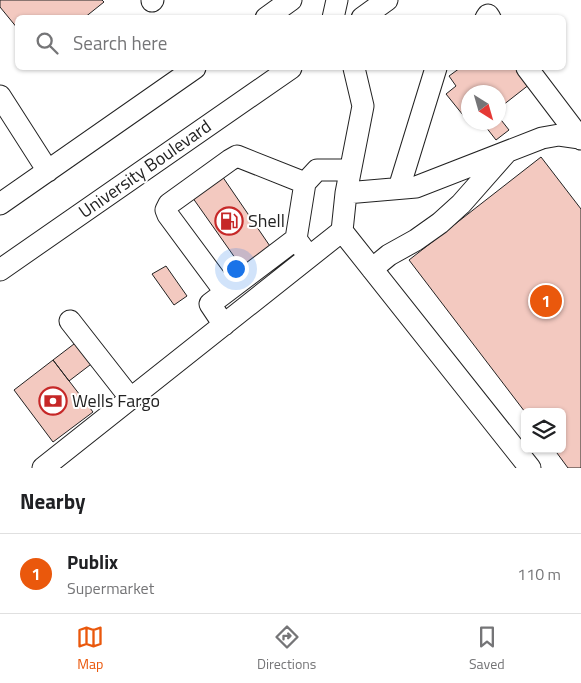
<!DOCTYPE html>
<html lang="en">
<head>
<meta charset="utf-8">
<style>
  :root { --surface:#fff; --page:#f6f6f6; --text:#202124; --muted:#757577; --line:#e0e0e0; --accent:#ea580c }
  body { margin:0; font-family:"Titillium Web",sans-serif; background:var(--page); color:var(--text) }
  .controls { position:absolute; right:15px; bottom:15px; display:grid; overflow:hidden; border-radius:8px; box-shadow:0 1px 4px #0004 }
  .controls button { width:45px; height:45px; display:grid; place-items:center; padding:0; border:0; border-bottom:1px solid var(--line); background:var(--surface); color:var(--text); font:25px sans-serif }
  .compass { position:absolute; left:461px; top:85px; width:45px; height:45px; border-radius:50%; background:var(--surface); box-shadow:0 1px 4px #0004; rotate:143deg }
  .you { position:absolute; left:235px; top:268px; width:18px; height:18px; margin:-12px; border:4px solid #fff; border-radius:50%; background:#1a73e8; box-shadow:0 0 0 8px #1a73e833 }
  .badge { display:grid; place-items:center; width:32px; height:32px; border-radius:50%; background:var(--accent); color:#fff; font-size:16px; font-weight:700 }
  .pin { position:absolute; translate:-50% -50%; border:2px solid #fff; box-shadow:0 1px 5px #0006 }
  .list { margin:0; padding:0; list-style:none }
  h2 { display:flex; justify-content:space-between; align-items:center; height:65px; margin:0; padding:0 20px; font-size:21px }
  h2 small { font-size:16px; font-weight:400; color:var(--muted) }
  .list li { display:grid; grid-template-columns:32px 1fr auto; gap:15px; align-items:center; box-sizing:border-box; height:80px; padding:0 20px; border-top:1px solid var(--line) }
  .list b { display:block; font-size:19px; white-space:nowrap }
  .list p { margin:0; font-size:16px; white-space:nowrap; color:var(--muted) }
  .list em { font-size:16px; font-style:normal; color:var(--muted) }
  .icon { flex:none; width:28px; height:28px; fill:none; stroke:currentColor; stroke-width:2; stroke-linecap:round; stroke-linejoin:round }
  .map { position:relative; flex:none; width:581px; height:468px; overflow:hidden }
  .search { position:absolute; background:var(--surface); box-shadow:0 1px 4px #0004; left:15px; right:15px; top:15px; height:55px; display:flex; align-items:center; gap:12px; box-sizing:border-box; padding:0 18px; border-radius:8px; color:var(--muted); font-size:19px }
  .sheet { height:145px; background:var(--surface) }
  nav { display:flex; justify-content:space-around; align-items:center; box-sizing:border-box; height:70px; border-top:1px solid var(--line); background:var(--surface); font-size:14px; color:var(--muted) }
  nav a { display:grid; justify-items:center; gap:2px }
  nav .on { color:var(--accent) }
  .map>svg:first-child { display:block }
  .building { fill:#f3c9c0; stroke:#222 }
  .lines { fill:none; stroke-linecap:round; stroke-linejoin:round }
  .minor-casing { stroke:#222; stroke-width:23 }
  .minor { stroke:#fff; stroke-width:21 }
  .labels { text-anchor:middle; stroke-width:4; stroke-linejoin:round; paint-order:stroke }
  .street-label { font-size:18px; fill:#222; stroke:#fff }
  .poi-label { font-size:18px; fill:#222; stroke:#fff; text-anchor:start }
</style>
</head>
<body>
<div class="map">
<svg width="581" height="468" viewBox="0 0 581 468">
  <rect width="100%" height="100%" fill="#fff"/>
  <!-- building -->
  <path class="building" d="M0,0H102L104,2L84,18H18V29L0,7Z
    M460,68H518L530,84L498,109V92H468V119L467,120L446,94L456,86L449,76Z
    M498,116L509,130L496,140L482,122H498Z
    M541,157L581,209V468H568L554,449H562V412H525L409,260Z
    M220,173L274,252L245,272L190,194Z
    M166,266L187,296L174,305L152,274Z
    M91,331L107,352L69,381L53,360Z
    M53,360L93,412L53,442L14,390Z"/>
  <g class="lines">
    <!-- minor casing -->
    <g class="minor-casing">
      <path id="minor" d="M152,1L153,0
        M266,18L291,0
        M333,18L337,0
        M362,18L387,0
        M486,18L488,15L490,18
        M354,68L363,106L346,193L342,231L530,468
        M527,68L580,138
        M0,96L48,171
        M399,188L436,68
        M346,193L416,187L542,138L559,135L580,138L581,139
        M0,204L195,68
        M304,250L296,239L305,183L317,170H350
        M372,269L389,255L416,240L440,223L461,204L506,153
        M0,270L291,68
        M225,292L168,215L166,210L169,204L230,160L237,156L305,183
        M70,321L131,399
        M224,325L210,304L296,239
        M43,468L342,231"/>
    </g>
    <!-- minor -->
    <use href="#minor" class="minor"/>
  </g>
  <!-- icons -->
  <defs>
    <g id="fuel-ring" transform="scale(1.4375)"><circle r="9.5" fill="#fff" stroke="#c62828" stroke-width="1.5"/><path d="M-5.5-6h7V0h2V4h1.3V-2.5L3-4.5l.8-.8L6-3V5H2.5V1h-1V6h-7ZM-4.2-4.7v3.2H.2V-4.7Z" fill="#c62828"/></g>
    <g id="bank-ring" transform="scale(1.4375)"><circle r="9.5" fill="#fff" stroke="#c62828" stroke-width="1.5"/><path d="M-6-4H6V4H-6ZM0-2.3a2.3 2.3 0 1 0 0 4.6a2.3 2.3 0 1 0 0-4.6Z" fill="#c62828"/></g>
  </defs>
  <g fill-rule="evenodd">
    <use href="#fuel-ring" x="229" y="221"/>
    <use href="#bank-ring" x="53" y="401"/>
  </g>
  <g class="labels">
    <!-- street labels -->
    <g class="street-label">
      <text transform="translate(145 169) rotate(-35)" y="6">University Boulevard</text>
    </g>
    <!-- poi labels -->
    <g class="poi-label">
      <text x="248" y="227">Shell</text>
      <text x="72" y="407">Wells Fargo</text>
    </g>
  </g>
</svg>
<div class="controls">
<button><svg class="icon" aria-label="layers" viewBox="0 0 24 24"><path d="M12 4l9 5-9 5-9-5zM3 14l9 5 9-5"/></svg></button>
</div>
<svg class="compass" viewBox="-18 -18 36 36"><path d="M0-13l5 13h-10z" fill="#e53935"/><path d="M0 13l5-13h-10z" fill="#757577"/></svg>
<div class="you"></div>
<div class="pin badge" style="left:546px;top:301px">1</div>
<div class="search"><svg class="icon" aria-label="search" viewBox="0 0 24 24"><circle cx="10" cy="10" r="6"/><path d="M15 15l6 6"/></svg>Search here</div>
</div>
<section class="sheet">
<h2>Nearby<small></small></h2>
<ul class="list">
<li><span class="badge">1</span><div><b>Publix</b><p>Supermarket</p></div><em>110 m</em></li>
</ul>
</section>
<nav>
<a class="on"><svg class="icon" aria-label="map" viewBox="0 0 24 24"><path d="M3 6l6-2 6 2 6-2v14l-6 2-6-2-6 2zM9 4v14M15 6v14"/></svg>Map</a>
<a><svg class="icon" aria-label="directions" viewBox="0 0 24 24"><path d="M12 3l9 9-9 9-9-9zM9 14v-3h6M13 9l2 2-2 2"/></svg>Directions</a>
<a><svg class="icon" aria-label="saved" viewBox="0 0 24 24"><path d="M7 4h10v16l-5-4-5 4z"/></svg>Saved</a>
</nav>
</body>
</html>
